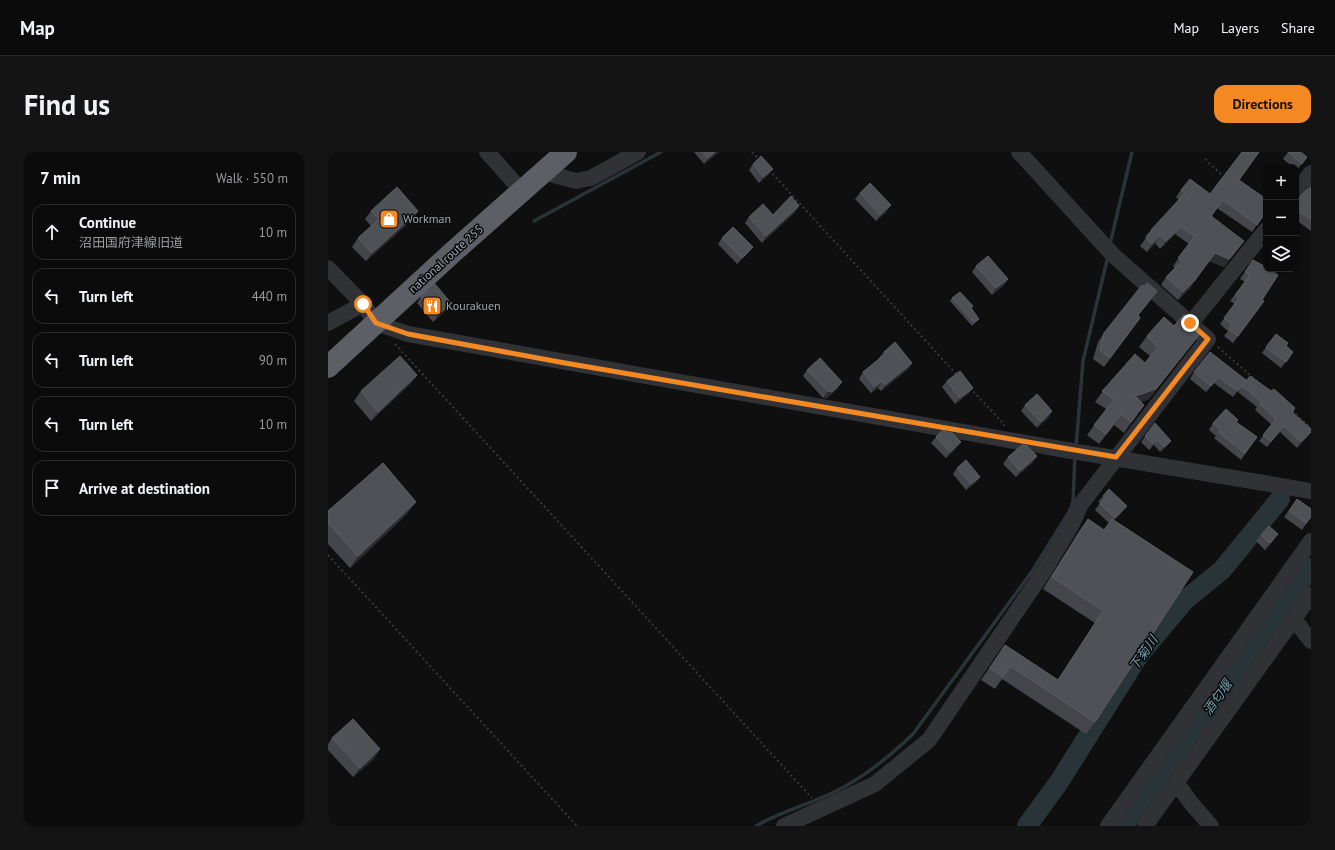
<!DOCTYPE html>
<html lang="en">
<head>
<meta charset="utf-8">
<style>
  :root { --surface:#0b0b0c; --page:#141415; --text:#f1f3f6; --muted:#9a9b9d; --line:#2b2b2d; --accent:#f48923 }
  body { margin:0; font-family:"PT Sans","Noto Sans JP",sans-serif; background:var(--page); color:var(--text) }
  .controls { position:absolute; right:12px; top:12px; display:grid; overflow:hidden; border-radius:8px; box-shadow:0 1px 3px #0004 }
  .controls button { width:36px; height:36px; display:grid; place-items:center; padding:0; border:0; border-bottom:1px solid var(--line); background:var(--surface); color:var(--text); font:20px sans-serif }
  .stop { position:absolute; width:12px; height:12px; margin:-9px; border:3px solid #f48923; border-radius:50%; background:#fff }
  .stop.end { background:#f48923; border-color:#fff; box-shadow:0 1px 4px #0008 }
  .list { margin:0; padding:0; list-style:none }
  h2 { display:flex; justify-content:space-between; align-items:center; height:52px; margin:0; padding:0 16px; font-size:17px }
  h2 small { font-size:13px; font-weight:400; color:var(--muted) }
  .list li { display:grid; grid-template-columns:26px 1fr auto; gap:12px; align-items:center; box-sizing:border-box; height:56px; margin:0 8px 8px; padding:0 8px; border:1px solid var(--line); border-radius:12px }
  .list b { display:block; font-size:15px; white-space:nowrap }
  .list p { margin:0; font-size:13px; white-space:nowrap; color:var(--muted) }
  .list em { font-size:13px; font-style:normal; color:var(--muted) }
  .icon { flex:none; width:22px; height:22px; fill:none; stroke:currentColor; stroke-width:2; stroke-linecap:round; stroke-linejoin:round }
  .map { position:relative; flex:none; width:983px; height:674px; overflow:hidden; border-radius:12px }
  header { display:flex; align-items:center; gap:24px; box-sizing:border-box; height:56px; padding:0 20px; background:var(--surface); border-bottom:1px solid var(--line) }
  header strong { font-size:19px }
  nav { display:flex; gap:22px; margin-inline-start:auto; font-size:14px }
  .intro { display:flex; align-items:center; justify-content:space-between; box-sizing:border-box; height:96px; padding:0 24px }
  h1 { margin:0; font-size:28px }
  .button { padding:10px 18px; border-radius:12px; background:var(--accent); color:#111; font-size:14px; font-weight:700 }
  main { display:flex; gap:24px; padding:0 24px }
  aside { flex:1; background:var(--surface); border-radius:12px; box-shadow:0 1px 3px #0004 }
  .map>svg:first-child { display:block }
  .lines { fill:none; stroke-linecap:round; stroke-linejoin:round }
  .stream { stroke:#283438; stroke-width:3.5 }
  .river { stroke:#283438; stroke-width:20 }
  .path { stroke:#36393c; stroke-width:2; stroke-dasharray:2 3; stroke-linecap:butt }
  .minor { stroke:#303235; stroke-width:16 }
  .highway { stroke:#5c6066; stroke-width:22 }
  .wall { fill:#45464b }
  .shaded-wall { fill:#2b2c2f }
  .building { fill:#4e5156; stroke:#5b5e64 }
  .route { stroke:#f48923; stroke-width:5 }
  .labels { text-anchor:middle; stroke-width:3; stroke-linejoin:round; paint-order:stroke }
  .poi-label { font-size:12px; fill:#9fa8b1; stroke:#0a0a0b; text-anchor:start }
  .street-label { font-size:12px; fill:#9fa8b1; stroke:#0a0a0b }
  .water-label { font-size:13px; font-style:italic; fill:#759eae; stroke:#0a0a0b }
</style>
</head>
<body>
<header>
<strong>Map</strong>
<nav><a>Map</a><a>Layers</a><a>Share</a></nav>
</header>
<div class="intro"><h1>Find us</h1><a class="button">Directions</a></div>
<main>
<aside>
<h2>7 min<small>Walk · 550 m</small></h2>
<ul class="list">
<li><svg class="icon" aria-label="ahead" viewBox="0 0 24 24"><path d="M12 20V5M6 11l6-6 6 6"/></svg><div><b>Continue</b><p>沼田国府津線旧道</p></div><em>10 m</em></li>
<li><svg class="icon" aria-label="left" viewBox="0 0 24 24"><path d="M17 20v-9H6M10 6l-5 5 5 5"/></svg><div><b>Turn left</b></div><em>440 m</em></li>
<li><svg class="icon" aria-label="left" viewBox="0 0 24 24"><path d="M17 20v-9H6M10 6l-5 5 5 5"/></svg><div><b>Turn left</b></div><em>90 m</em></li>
<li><svg class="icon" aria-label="left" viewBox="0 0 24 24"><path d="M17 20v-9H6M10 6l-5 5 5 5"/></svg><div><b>Turn left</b></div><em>10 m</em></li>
<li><svg class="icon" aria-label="arrive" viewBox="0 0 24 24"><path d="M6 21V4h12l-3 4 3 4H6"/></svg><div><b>Arrive at destination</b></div></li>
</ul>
</aside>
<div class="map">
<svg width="983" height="674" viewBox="0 0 983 674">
  <rect width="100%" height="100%" fill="#0f0f10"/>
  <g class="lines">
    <!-- stream -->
    <path class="stream" d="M206,69L333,0
      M782,92L804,0
      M748,295L755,209L780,104
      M428,674C452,660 479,653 504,641C535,627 561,605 585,582L705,418L741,360L745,350L747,303"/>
    <!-- river -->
    <path class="river" d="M699,674L731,630L811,503L856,449L894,418L952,347
      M795,674L943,468L983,416"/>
    <!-- path -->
    <path class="path" d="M424,0L432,8
      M877,7L897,26
      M441,18L629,223
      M67,192L484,646
      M890,195L932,232
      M642,236L676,272V274
      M964,259L983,276
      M0,403L249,674"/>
    <!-- minor -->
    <path class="minor" d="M159,0L194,39
      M215,20L248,29L263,26L310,0
      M968,40L983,21
      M0,116L35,152L48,171L80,182L732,297L983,339
      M0,171L35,152
      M863,171L938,78
      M965,466L983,489
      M848,630L863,651L883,674
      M456,674L547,632L601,588L716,419L744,372L753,352L880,187L785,103L691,0
      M780,674L983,389
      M817,674L983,443"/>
    <!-- highway -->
    <path class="highway" d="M0,215L125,100L238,0"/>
  </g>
  <!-- wall -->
  <path class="wall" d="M366,0H391L376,12Z
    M960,0L979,5L969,18L968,17V15H965L955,7Z
    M425,12L445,17L440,23L431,31L421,18Z
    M911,28L938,60L924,80L889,56L884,64L910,97L896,115L881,109L862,136L850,148L833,133L838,125L847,116L845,114L861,92L847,82L832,97L827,91L819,100L812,94L818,86L817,85L823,78L851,48L848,45L853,38L882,42Z
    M983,35V79L968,68V51Z
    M532,41L558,60L548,69L527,47Z
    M471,54L467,60L434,91L417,71L421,65L445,63Z
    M43,59H90L85,67L38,109L24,95L30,86L43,74L37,67Z
    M394,86L420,101L409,112L390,92Z
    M938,94V100L936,98Z
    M925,108L934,148L936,149L905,191L896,184L900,179L892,172L907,152L902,149L917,130L912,127Z
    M648,114L680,127L676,133L664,143L644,120Z
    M816,135L829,139L822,149L810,163L812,166L776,215L765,207L770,190L776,181Z
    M93,145L119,157L105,170L89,151Z
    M624,146L643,157L651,167L644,174L622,149Z
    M819,184L863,193L821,247L813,250L809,263L796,281L786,273L771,292L759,283L778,257L767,250L778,235L817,211L822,204L811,195Z
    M938,195L961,206L953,216L934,201Z
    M556,200L584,211L580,217L553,239L550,236L543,241L531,227L535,220L552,207L551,206Z
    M479,218L510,236L499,246H495L475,224Z
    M866,220L918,228L905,245L886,231L878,240L862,227Z
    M89,223L82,232L43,269L26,249L33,239Z
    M619,229L645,236L640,242L627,252L614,235Z
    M914,234L943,239L967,256L965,260L983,280L969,296L952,280L939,295L931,289L944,273L927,258L929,255L910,240Z
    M697,253L724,259L720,266L709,276L693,259Z
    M908,270L929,285L913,308L886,286L888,284L881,278L885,271Z
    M827,271L839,294L832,300L826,293L821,298L813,290Z
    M608,285L628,296L618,306L603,291Z
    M709,304L704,311L688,325L675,312L680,305Z
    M629,316L652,325L647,331L638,338L625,322Z
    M775,344L794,360L786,368L767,570L758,582L674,527L667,537L653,528L677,493L730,528L767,471L715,437L751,379L760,367L776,378L781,371L767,358L772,351L770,350Z
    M969,347L983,365L974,378L956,365Z
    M0,359L79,362L22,416L0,392Z
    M933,383L946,388L937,398L928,389Z
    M4,586L46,607L25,625L0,598V592Z"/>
  <!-- shaded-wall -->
  <path class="shaded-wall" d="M387,0H391L376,12L380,6Z
    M445,17L440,23L431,31L435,25Z
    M563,53L558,60L548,69L552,63Z
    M471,54L467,60L434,91L438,84Z
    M90,59L85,67L38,109L44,101Z
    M853,75L847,82L832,97L838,89Z
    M832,83L827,91L819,100L824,92Z
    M916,89L896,115L881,109L862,136L850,148L855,140L887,101Z
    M425,95L420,101L409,112L414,106Z
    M680,127L676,133L664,143L668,136Z
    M829,139L822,149L803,172L810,163Z
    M123,151L119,157L105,170L110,163Z
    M871,183L863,193L821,247L800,255L807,244Z
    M584,211L580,217L553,239L557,233Z
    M89,223L82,232L43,269L50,260Z
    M554,229L550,236L543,241L547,235Z
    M514,230L510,236L499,246H495L500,239Z
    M645,236L640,242L627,252L632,246Z
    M816,253L809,263L796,281L803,270Z
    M724,259L720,266L709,276L713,270Z
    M793,262L786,273L771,292L778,282Z
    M956,274L952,280L939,295L943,289Z
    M983,280L980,284L969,296L973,290Z
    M830,288L826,293L821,298L825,292Z
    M843,289L839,294L832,300L836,295Z
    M633,290L628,296L618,306L622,300Z
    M709,304L704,311L688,325L692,319Z
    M652,325L647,331L638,338L643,332Z
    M88,350L79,362L22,416L30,404Z
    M799,354L794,360L782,372L787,366Z
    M950,382L946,388L937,398L942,391Z
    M52,597L46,607L25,625L32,616Z"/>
  <!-- building -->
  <path class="building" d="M375,0H387L380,6Z
    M914,0H931L911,28L938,47V60L929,73L895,48L883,64L916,89L901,107L887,101L867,128L855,140L838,125L854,109L850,106L867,84L853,75L838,89L832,83L824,92L818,86L824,79L823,78L857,41L853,38L862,27L882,42Z
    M960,0H973L979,5L974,12Z
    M433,4L445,17L435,25L425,12Z
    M952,12L956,15H950Z
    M542,31L563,53L552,63L532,41Z
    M69,35L90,59L44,101L30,86L51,67L43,59Z
    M983,35V68L968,57V51L974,42Z
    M463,44L471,54L438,84L421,65L435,52L445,63Z
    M405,75L425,95L414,106L394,86Z
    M660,104L680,127L668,136L648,114Z
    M925,108L938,115V117H941L950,123L934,148L936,149L910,184L901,178L904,173L896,166L911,146L907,143L922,123L917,120Z
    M819,131L829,139L810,163L812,166L782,206L772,198L776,181L814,133L816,135Z
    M107,132L123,151L110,163L93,145Z
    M632,140L645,154L643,156L651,167L646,170L624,146Z
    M856,162L872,176L871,183L828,237L807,244L816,253L803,270L793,262L778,282L766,273L786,248L774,239L778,235L807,202L817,211L830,195L819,184L836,165L846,174Z
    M948,182L960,191L958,194L965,200L958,210L938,195Z
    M567,190L584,211L557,233L554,229L547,235L535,220L557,202L556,200Z
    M882,200L918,228L910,239L890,225L883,234L866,220Z
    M72,204L89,223L50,260L33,239Z
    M492,206L514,230L504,240L500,239L479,218Z
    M632,219L645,236L632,246L619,229Z
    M922,224L943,239L946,237L967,256L964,260L983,277V280L973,290L956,274L943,289L935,283L948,267L932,252L934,250L914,234Z
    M709,242L724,259L713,270L697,253Z
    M898,257L910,268L908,270L929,285L917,301L890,280L892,277L885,271Z
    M827,271L843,289L836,295L830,288L825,292L817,284Z
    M614,279L624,281L633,290L622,300L608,285Z
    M694,293L699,294L709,304L692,319L680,305Z
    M638,308L652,325L643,332L629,316Z
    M55,311L88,350L30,404L0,371V359Z
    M781,337L799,354L787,366L772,352L777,346L775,344Z
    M969,347L983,357V365L978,371L961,359Z
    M760,367L776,378L784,367L865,420L767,570L682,514L675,525L662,516L677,493L730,528L775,459L724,425Z
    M941,374L950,382L942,391L933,383Z
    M25,567L52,597L32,616L4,586Z"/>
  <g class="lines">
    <!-- route -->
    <path class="route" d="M35,152L48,171L80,182L237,211L788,305L880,187L862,171"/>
  </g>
  <!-- icons -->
  <defs>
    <g id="shop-square" transform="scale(1)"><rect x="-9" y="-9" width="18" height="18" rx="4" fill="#f48923" stroke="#0a0a0b"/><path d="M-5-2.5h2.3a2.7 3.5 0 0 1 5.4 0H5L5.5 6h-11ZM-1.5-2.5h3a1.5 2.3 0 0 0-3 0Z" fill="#fff"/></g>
    <g id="restaurant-square" transform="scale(1)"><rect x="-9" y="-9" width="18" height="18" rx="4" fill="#f48923" stroke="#0a0a0b"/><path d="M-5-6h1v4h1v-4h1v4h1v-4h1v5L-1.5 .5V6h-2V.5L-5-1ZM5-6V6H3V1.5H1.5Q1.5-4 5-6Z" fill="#fff"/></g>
  </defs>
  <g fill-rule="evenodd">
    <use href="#shop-square" x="61" y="67"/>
    <use href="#restaurant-square" x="104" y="154"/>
  </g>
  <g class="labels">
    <!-- poi labels -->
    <g class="poi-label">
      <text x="75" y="71">Workman</text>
      <text x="118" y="158">Kourakuen</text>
    </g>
    <!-- street labels -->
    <g class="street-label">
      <text transform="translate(118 107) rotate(-42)" y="4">national route 255</text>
    </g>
    <!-- water labels -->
    <g class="water-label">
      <text transform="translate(815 501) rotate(-55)" y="5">下菊川</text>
      <text transform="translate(889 545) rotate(-54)" y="5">酒匂堰</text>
    </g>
  </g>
</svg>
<div class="controls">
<button>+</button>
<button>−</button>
<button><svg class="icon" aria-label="layers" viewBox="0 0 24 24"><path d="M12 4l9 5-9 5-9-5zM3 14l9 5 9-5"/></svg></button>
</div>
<div class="stop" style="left:35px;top:152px"></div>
<div class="stop end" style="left:862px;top:171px"></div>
</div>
</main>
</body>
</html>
